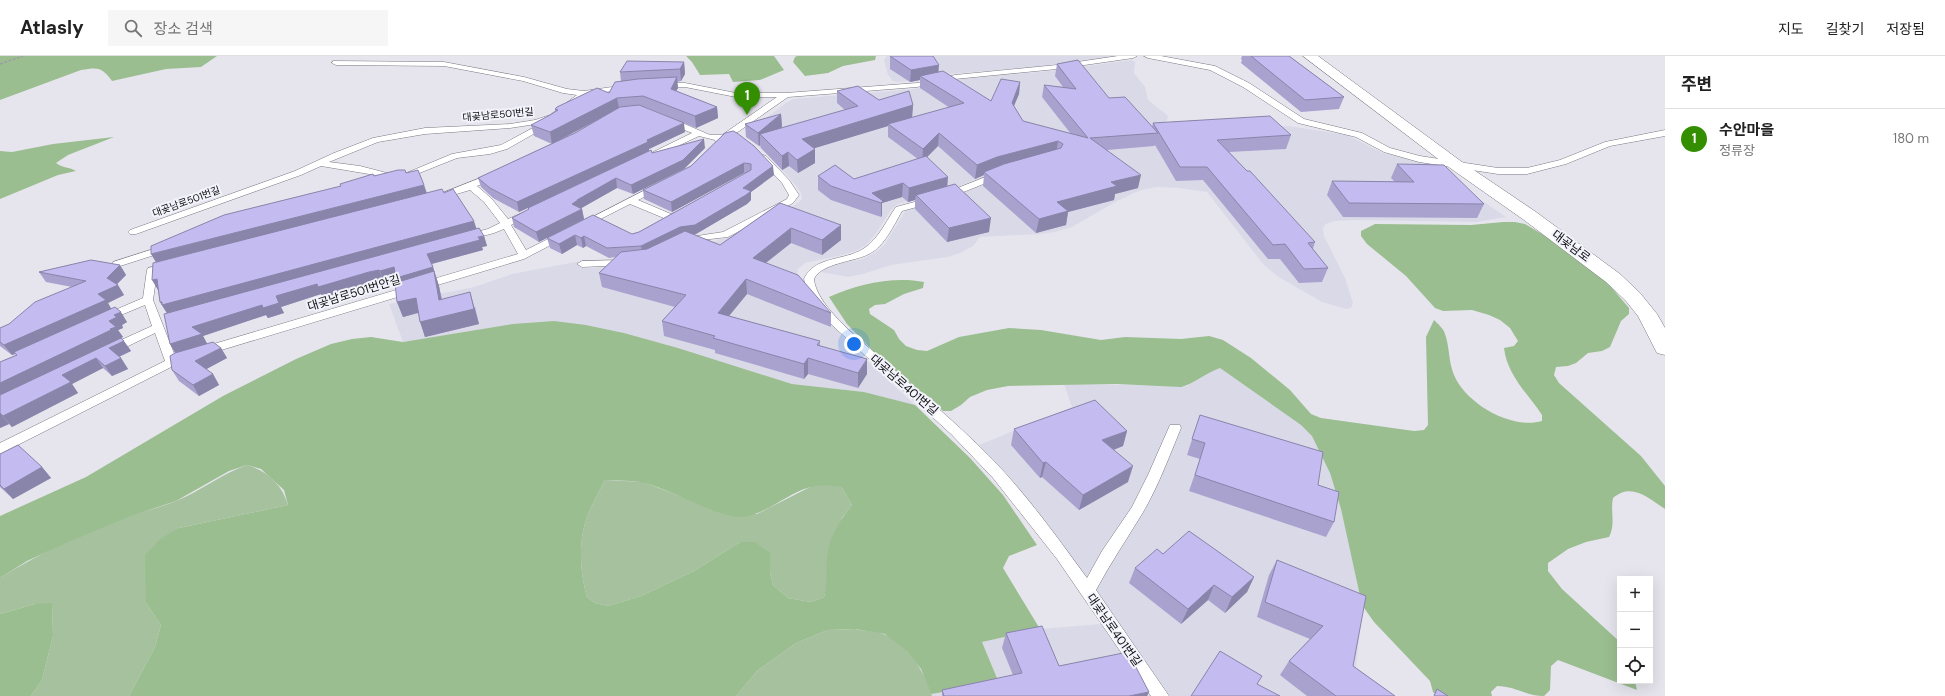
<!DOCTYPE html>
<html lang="ko">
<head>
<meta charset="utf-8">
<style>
  :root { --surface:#fff; --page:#f6f6f6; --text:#222; --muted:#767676; --line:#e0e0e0; --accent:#348f00 }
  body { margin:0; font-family:"DM Sans","Noto Sans KR",sans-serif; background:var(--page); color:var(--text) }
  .controls { position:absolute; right:12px; bottom:12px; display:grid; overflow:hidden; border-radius:0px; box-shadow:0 4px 16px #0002 }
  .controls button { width:36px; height:36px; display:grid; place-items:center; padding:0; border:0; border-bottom:1px solid var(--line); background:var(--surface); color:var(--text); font:20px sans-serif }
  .you { position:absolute; left:854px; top:288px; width:14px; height:14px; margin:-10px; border:3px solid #fff; border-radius:50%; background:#1a73e8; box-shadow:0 0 0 6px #1a73e833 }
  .badge { display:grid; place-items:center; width:26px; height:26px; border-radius:50%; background:var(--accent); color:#fff; font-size:13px; font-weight:700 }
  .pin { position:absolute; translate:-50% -33px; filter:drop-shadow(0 1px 2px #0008) }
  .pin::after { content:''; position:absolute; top:21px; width:14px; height:12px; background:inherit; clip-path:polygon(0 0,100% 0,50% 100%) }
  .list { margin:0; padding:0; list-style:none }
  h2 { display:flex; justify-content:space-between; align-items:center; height:52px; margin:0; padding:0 16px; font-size:17px }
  h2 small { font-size:13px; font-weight:400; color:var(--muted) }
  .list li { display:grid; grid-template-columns:26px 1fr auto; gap:12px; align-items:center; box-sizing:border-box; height:60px; padding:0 16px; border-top:1px solid var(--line) }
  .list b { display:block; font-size:15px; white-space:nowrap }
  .list p { margin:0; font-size:13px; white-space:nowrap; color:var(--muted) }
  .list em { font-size:13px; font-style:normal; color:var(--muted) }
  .icon { flex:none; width:22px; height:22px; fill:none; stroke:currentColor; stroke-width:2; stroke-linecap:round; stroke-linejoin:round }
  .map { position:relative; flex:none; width:1665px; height:640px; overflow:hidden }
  header { display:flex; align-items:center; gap:24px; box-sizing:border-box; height:56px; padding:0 20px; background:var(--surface); border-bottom:1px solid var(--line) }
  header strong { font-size:19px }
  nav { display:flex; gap:22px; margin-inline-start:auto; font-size:14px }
  .search { width:280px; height:36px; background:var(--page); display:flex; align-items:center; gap:10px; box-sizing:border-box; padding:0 14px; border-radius:0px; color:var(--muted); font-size:15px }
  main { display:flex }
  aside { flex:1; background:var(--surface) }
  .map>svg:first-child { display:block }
  .built { fill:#dad9e8 }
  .green { fill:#a6c19e }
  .forest { fill:#9bbe90; fill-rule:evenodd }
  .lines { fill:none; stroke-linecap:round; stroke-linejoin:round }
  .lane-casing { stroke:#7a7981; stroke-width:1 }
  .secondary-casing { stroke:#7a7981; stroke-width:1 }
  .path { stroke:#9d9ca3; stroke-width:1.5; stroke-dasharray:3 1.5; stroke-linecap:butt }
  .lane { fill:#fff; fill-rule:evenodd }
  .secondary { fill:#fff; fill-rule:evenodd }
  .wall { fill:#a9a2cf }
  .shaded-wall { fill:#8984a9 }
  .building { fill:#c4bcf1; stroke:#8984a9 }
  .labels { text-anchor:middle; stroke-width:4; stroke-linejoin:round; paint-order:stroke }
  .far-street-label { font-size:10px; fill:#0f0e11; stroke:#f3f3fb }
  .street-label { font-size:12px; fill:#0f0e11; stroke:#f3f3fb }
</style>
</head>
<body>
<header>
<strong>Atlasly</strong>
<div class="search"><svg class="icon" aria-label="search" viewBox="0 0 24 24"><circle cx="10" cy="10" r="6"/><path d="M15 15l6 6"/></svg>장소 검색</div>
<nav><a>지도</a><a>길찾기</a><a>저장됨</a></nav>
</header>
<main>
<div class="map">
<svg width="1665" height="640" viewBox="0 0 1665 640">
  <rect width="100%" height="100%" fill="#e6e5ee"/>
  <!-- built -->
  <path class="built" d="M887,0H1114L1035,11L949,18L927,23L898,26L893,25L888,19L884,4Z
    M1131,4L1135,6L1134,17L1145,31L1148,44L1168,60L1166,67L1170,77L1288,70L1347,79L1383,97L1428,107L1506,161L1477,166L1355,164L1334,165L1326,168L1323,172L1324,180L1345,222L1353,247L1351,252L1346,253L1322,246L1277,220L1263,208L1207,136L1179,132L1157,131L1141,134L1117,145L1072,171L1055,176L1040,178L980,181L973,190L960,197L948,201L891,209L863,218L848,221L821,216L828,210L863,203L876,196L885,188L906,154L965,136L1034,103L976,123L945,136L898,148L891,154L875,179L866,189L856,195L838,200L805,207L798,213L797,219L826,263L861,299L915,349L864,336L792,328L678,292L624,277L586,269L441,280L403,286L389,248L474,231L512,218L581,205L580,212L626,211L701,186L715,185L738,179L798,147L802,143L801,137L797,131L776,107L745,78L786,47L793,43L914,33L962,23L1059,14Z
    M1220,312L1301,369L1312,380L1319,392L1330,417L1341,453L1362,549L1355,624L1376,640H1170L1104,547L1001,414L979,389L1072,351L1064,328L1187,330L1206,317Z
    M1101,568L1150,640H932L931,638L999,627L982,586L1040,573Z"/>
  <!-- green -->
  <path class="green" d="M247,409C267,415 282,428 288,449L179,472L146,547L161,569L155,591L129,640H31L42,624L53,580L52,548H35L0,558V522C40,497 85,476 129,460C145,455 161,451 176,445C201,435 221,418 247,409Z
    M605,424L644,426L725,458H757L814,429L829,428L842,432L852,449L842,462L827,501L828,525L824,541L811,546L788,542L773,529L770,517V496L754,486H740L694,515L641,540L608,550L595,547L587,541C580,516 578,486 587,461C592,448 599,436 605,424Z
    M855,573C864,575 877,575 886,579C910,590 924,616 932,640H736L757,615L796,587L828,574Z"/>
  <!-- forest -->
  <path class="forest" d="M0,0H217L201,11L166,13L112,25C102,11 98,11 81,14L0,44Z
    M686,0H774L784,14L760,24L733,26L729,18L700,19L692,6Z
    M797,0H876L875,4L843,10L828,17L805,20L793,6L795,1Z
    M114,81L68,99L56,107C62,112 70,111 76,115L58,119L0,143V95L12,96L53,88Z
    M1503,166H1515L1525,168L1552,184L1605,224L1629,252V258L1621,265L1610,291L1602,295L1588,297L1576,307L1568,310L1556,311L1554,319L1559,327L1641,400L1665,430V453C1648,442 1632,426 1613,442C1610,455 1616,468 1609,481L1586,486L1568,493L1548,507V515L1562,533L1620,586V625H1635L1637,634L1558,604L1551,610L1550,634L1544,640C1526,640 1515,630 1497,630L1491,636L1492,640H1437L1433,636L1430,625L1374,566L1362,549L1341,453L1330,417L1312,380L1301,369L1220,312C1205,317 1194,328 1181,331L1116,328L1008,330L987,334L970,341L961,349L951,355H943L873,295L847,268L829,241C857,228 894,220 924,226L923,232L904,238L885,248L875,249L869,253L870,258L894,274L899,283L906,290L917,294L927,295L959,281L1009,272L1041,274L1101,284L1125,281L1181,283L1209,280L1223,284L1251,302L1290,334L1311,358L1321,362L1414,375L1424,374L1428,369L1426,281L1434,264C1438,268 1444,273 1445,278C1450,292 1448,304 1454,319C1466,348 1512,374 1542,365V359C1528,338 1507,319 1504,292L1514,290L1518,285L1510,272L1500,264L1489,259L1472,254L1443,255L1435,252L1406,220L1367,188L1361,180V175L1375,168L1471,169Z
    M554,265L586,269L624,277L678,292L792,328L864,336L915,349L970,402L1003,439L1037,489L1009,500L1003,512L1040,573L982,586L999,627L931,638L921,613L907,595L885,578L855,573L828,574L796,587L757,615L736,640H129L155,591L161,569L146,547L145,499L159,484L179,472L288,449L284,434L261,413L247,409L229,415L176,445L128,461L66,487L27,505L0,522V460L86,421L223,340L296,303L331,288L352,283L371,281L403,286L513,268ZM605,424C618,425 632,424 645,427C667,432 724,464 743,461C780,455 800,419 842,432L852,449C840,464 829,481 827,501C826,517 828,525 824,541L811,546L788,542L773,529L770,517V496L755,486H740L694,515L641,540L608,550L595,547L587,541C580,516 578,486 587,461C592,448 599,436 605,424Z
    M52,547L53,580L42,624L31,640H0V558L35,548Z"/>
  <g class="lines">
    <!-- lane casing -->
    <g class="lane-casing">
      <path id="lane" d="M1118,0H1137L1133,2L1057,13L955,23L917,31L788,41L722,87H716L715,84L699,80L646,105L643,106L639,103L692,77L667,67V63H673L710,79H722L777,41H736L685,31H659L658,29L662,27H685L736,37H786L917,27L955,19L1057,9Z
        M1144,0H1161L1215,10L1249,27L1304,63L1362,77L1390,92L1420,100L1498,112H1527L1560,104L1605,86L1665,74V80L1610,90L1566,108L1527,118H1498L1419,106L1384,96L1356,81L1298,67L1243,31L1210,14L1148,2Z
        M333,5L444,6L524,21L567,33L584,35L626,29L630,31L626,33L586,39L556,63L536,68L510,72L425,78L378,86L329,106L360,110L387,117V121L321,110L301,119L136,178H130L128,176L130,174L295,115L334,97L373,82L425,72L510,68L535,64L550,59L577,39L563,37L523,25L444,10L336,9L332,7Z
        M544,66H550L551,68L507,93L490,98L457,102L407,122L404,123L399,120L452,98L501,89Z
        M763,99L766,100L789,124L799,139L793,147L728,181L684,186L683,184L684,182L723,176L787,143L789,139L782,127L759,102Z
        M998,116L1001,117V121L946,143L902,155C894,169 884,191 869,198C854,206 821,207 814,223C816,247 851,276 868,291C909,328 953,363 992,403C1027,439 1057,481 1087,522L1102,495L1132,451L1148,419L1170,369H1180L1181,372C1169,401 1158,431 1142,458C1126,484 1110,508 1096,534L1169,640H1151L1057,503L993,422L952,379L832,269L807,236L804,223C814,200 844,205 863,193C878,184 886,165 896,151L940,139Z
        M493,117L498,120L496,122L477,130L491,142L508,163L524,156H530L532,158L530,160L511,169L526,194L560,177H566L568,179L566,181L524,203L208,298L204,299L198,295L200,292L518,198L504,173L494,177L468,184L464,183L463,181L464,179L488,173L500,167L484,146L470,134L440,143L435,140Z
        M657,128L662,131L660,133L638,144L671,158L678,155H684L686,157L671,165L630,148L587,170L584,171L579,168Z
        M166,189L170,190L171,192L170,194L117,211L112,208L113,206Z
        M624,204L628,205L629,207L628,209L582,211L577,208L582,205Z
        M166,208L171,211L170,213L157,216L153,244L175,300L186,297L192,301L190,304L181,306L0,398V387L165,305L155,277L116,296L112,297L106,293L108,290L152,270L145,249L109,264H101L99,262L101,260L143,242L147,214L148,212Z"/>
    </g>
    <!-- secondary casing -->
    <g class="secondary-casing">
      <path id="secondary" d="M1303,0H1318L1462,106L1536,156L1620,218L1640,237L1657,258L1665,272V299L1657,297L1638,260L1626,245L1606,226L1524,164L1450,112Z"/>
    </g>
    <!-- path -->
    <path class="path" d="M0,8L23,0"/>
    <!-- lane -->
    <use href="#lane" class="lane"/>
    <!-- secondary -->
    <use href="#secondary" class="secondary"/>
  </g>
  <!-- wall -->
  <path class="wall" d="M890,0L938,16L991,45L1020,26L1019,38L1014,50L1023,65L1071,78L1042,41L1044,29L1063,31L1055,20L1057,8L1109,42L1152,71L1153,67L1291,79L1286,93L1229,96L1315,186L1313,193L1328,212L1322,226L1299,227L1280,203H1268L1203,124L1176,125L1155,89L1154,90L1107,94L1138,132L1115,138L1114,144L1068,156L1066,169L1036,177L983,130L984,119L975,123L938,90L927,101L947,130L989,176L947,186L915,153V144L908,146L902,141L882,147V159L881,161L831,144L818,134V120L854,123L918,103L888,81V70L814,92L815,93V107L798,117L789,110L782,114L761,92L760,89L759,90L746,81L745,68L781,58L782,71L779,73L845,54L837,47V35L879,44L913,49L912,62L950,52L920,32V24L910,26L890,13Z
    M1242,0H1289L1344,41L1339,53L1301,56L1241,7L1242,4L1241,3Z
    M684,6L685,18L681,25L677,26L678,32L676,35L717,51L718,62L696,72L645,51H643L685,76L649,93V95L550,142L652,97L705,92L684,113L633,138L617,132L580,152L582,153L584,163L632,178L639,176L746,117H744L672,156L644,143L643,134L691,110L725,77L774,119L751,136V144L747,148L696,178L694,179L720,189L780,147L841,184L822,199L791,187L766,207L831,257V271L747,238L729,260L820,285V290L867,318L858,332L808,318L804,323L715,297V294L664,280L662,265L675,251L602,231L599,217L616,201L609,202L586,190L583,192L577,189L562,198L550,192L547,182L574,168L539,186L514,171L512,162L528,154V152L519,156L493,142L481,131L478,122L575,77L602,62L552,88L534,80L531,69L550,59L555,56V53L609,37L621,25L620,16Z
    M1397,108L1484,148L1477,162L1343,161L1327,139L1332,125L1395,126L1391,122Z
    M406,117L424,129L427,137H444L477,173L484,180L487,190L482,191L483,194L432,208L439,230L442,243L475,251L479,268L425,281L418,257L403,261L397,246V226L396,222L384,226L383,224L373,226L329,240L323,241L321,238L281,251L284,257L268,262L266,259L203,280L207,288L221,292L227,302L206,313L213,318L219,329L199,340L179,325L172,314L175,297L170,288L167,257L160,246L158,234L156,206L341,130L374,120Z
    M120,209L126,219L117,228L124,239L108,247L111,253L127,266L122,269L123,272L118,274L123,281L121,282L131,295L119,301L121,302L128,313L112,320L103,312L72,328L78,337L12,371L9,368L0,372V306L16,299L15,298L12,299L0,290V272L9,268L72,231L46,226L39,216Z
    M1200,359L1318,429L1334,466L1326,481L1189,435L1200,403L1187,399Z
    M1014,373L1127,375L1123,390L1113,394L1128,426L1079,454L1042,421L1040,422L1011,389Z
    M0,398L42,411L51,422L13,443L0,431Z
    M1163,498L1254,521L1247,536L1225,557L1208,544L1181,568L1129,527L1135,512Z
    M1277,504L1353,610L1395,640H1307L1280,619L1289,605L1310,583L1257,561L1269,519Z
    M1006,577L1059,610L1149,636L1147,640H942V634L1013,619L1002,592Z"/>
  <!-- shaded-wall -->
  <path class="shaded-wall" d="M684,6L685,18L681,25L680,13Z
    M939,9L938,21L920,20V24L910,26L911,14Z
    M677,21L678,32L672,43L671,33Z
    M1020,26L1019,38L1010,59L1012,47Z
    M617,42L619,52L552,88L550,76Z
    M913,49L912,62L888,68V70L802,96V83Z
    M717,51L718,62L696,72L695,60Z
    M781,58L782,71L766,84L760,78V89L759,90L758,77Z
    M684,67L685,76L649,93V95L519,156L517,146L647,84Z
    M939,77L938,90L922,106L923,93Z
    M704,83L705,92L684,113L633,138L631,129Z
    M1058,85L1056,98L984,116V119L975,123L977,109L997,101Z
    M815,93V107L798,117L797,104Z
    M788,96L789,110L782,114V100Z
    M744,107V117L672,156L671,146Z
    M773,110L774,119L751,136V144L747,148L696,178L681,181L643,200L641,190L680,171L743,132Z
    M1141,119L1138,132L1115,138L1114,144L1068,156L1066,169L1036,177L1039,163L1057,146L1111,126Z
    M948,121L947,135L916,139L915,144L908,146L909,132Z
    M616,122L617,132L580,153H582L584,163L539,186L536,176L577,144Z
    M903,127L902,141L882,147V159L881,161V147L872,137Z
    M424,129L427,139L157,208L151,198Z
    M991,162L989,176L947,186L949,172Z
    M474,165L477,174L168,259L160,246Z
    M841,169V184L822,199V184Z
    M791,172V187L754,216L753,202Z
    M575,179L577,189L562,198L559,188Z
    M484,180L487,190L482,191L483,194L431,208L427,198Z
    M584,180L586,190L583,192L581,182Z
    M120,209L126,219L114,231L118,229L124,239L108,247L112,254L14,296L15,298L12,299L4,289L98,238L107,222Z
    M394,211H433L439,230L444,258L399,232L396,222L384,226L380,215Z
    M379,214L383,224L373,226L329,240L323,241L321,238L281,251L284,257L268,262L266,259L203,280L208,289L176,298L170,288L192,271L276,240L317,228Z
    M157,223L162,233L158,234L152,224Z
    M746,223L747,238L719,272L718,257Z
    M470,236L479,268L425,281L420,266Z
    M416,242L421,256L403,261L397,246Z
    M121,256L127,266L122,269L123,272L118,274L123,281L0,341V327L114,259Z
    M124,285L131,295L116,302L109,292Z
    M221,292L227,302L201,316L195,305Z
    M96,302L103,312L72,328L78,337L12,371L3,360L62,319Z
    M121,302L128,313L112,320L105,310Z
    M808,302V318L804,323V308Z
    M867,303V318L858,332V317Z
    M213,318L219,329L199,340L193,329Z
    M0,357L9,368L0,372Z
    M1127,375L1123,390L1098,400L1102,384Z
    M1046,406L1042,421L1040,422L1043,407Z
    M1133,410L1128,426L1079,454L1083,439Z
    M42,411L51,422L13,443L4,433Z
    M1254,521L1247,536L1225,557L1232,541Z
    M1214,529L1208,544L1181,568L1188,553Z
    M1149,636L1147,640H1129Z"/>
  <!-- building -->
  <path class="building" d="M890,0H933L939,9L911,14Z
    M1251,0H1289L1344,41L1305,44Z
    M1078,4L1109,42L1125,41L1158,77L1090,82L1141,119L1111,126L1117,130L1057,146L1068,155L1039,163L984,116L1004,108L1061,92L1063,88L1058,85L997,101L977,109L939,77L923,93L888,68L964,47L920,20L943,15L991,45L1001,23L1020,26L1012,47L1023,65L1088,82L1044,29L1076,33L1057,8Z
    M627,5L684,6L680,13L620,16Z
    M677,21L671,33L717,51L695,60L643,40L617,42L550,76L531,69L550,59L558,54L555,53L557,51L597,32L609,37L615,26L638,23Z
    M858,30L879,44L909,35L913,49L802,83L815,93L797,104L788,96L782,100L760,78L858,50L837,35Z
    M639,49L684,67L647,84L648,86L517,146L490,132L478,122L575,77L620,51Z
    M781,58L758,77L745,68Z
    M1270,60L1291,79L1217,84L1247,115H1250L1315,186L1308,187L1328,212L1304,213L1285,188L1273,189L1207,111H1180L1153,67Z
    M733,75L737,77L754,90L773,110L743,132L751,135L746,139L695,169L680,171L641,190L607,192L584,180L581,182L575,179L559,188L547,182L593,159L632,178L639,176L751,114V108L744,107L671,146L643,134L691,110L725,77Z
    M704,83L683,104L631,129L616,122L577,144H578L572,148L582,153L536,176L512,162L529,153L528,152L651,94L652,97Z
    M926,100L948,121L909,132L903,127L872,137L883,145L881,147L831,130L818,120L835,109L854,123Z
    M1397,108L1444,109L1484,148L1349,147L1332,125L1414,126Z
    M398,114H405L406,117L418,114L424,129L151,198V190L224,159L341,130L340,128L373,118L374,120Z
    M955,128L991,162L949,172L916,139Z
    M442,133L444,137L453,133L474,165L162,249V246H160L157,223L152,224L153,207Z
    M780,147L841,169L822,184L791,172L753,202L798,219L831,257L746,223L718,257L820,285L817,289L867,303L858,317L808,302L804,308L713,282L715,280L662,265L686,239L599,217L621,196L647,193L685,175L720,189Z
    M479,172L484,180L478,181L480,184L427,198L433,211L396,222L394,211L380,215L379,214L369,216L325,229L318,231L317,228L276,240L279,247L263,252L262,249L192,271L202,278L170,288L164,258Z
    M91,204L120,209L107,222L118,229L98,238L106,244L4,289L0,286V272L9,268L35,246L86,225L39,216Z
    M434,215L439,244L470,236L474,253L420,266L416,242L397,246L395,227Z
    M115,251L121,256L114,259L117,261L109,265L116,271L110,273L111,274L0,327V306L17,299L14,296Z
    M121,282L124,285L109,292L121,302L105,310L96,302L62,319L71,326L3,360L0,357V339Z
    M213,286L221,292L195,305L213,318L193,329L172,314L170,300L175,297Z
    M1095,344L1127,375L1102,384L1133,410L1083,439L1046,406L1043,407L1014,373Z
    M1200,359L1323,396L1318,429L1339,436L1334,466L1195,419L1205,387L1192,383Z
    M18,389L42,411L4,433L0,429V398Z
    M1189,475L1254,521L1232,541L1214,529L1188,553L1135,512L1157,493L1163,498Z
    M1277,504L1366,540L1353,610L1395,640H1336L1289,605L1323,570L1265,546Z
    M1042,570L1059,610L1128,596L1149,636L1129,640H944L942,634L1022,617L1006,577Z
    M1220,595L1262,620L1257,628L1280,640H1191Z
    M1437,633L1448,640H1434Z"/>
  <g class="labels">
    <!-- far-street labels -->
    <g class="far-street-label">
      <text transform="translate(498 58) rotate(-5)" y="4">대곶남로501번길</text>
      <text transform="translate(186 145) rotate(-20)" y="4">대곶남로501번길</text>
    </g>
    <!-- street labels -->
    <g class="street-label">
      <text transform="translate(1571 190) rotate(37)" y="4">대곶남로</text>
      <text transform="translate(354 237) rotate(-17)" y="4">대곶남로501번안길</text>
      <text transform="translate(904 329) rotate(41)" y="4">대곶남로401번길</text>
      <text transform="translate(1114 574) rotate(55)" y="4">대곶남로401번길</text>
    </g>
  </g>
</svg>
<div class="controls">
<button>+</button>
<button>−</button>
<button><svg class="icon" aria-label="locate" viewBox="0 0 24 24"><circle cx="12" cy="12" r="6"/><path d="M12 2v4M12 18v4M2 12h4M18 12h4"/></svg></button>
</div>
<div class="you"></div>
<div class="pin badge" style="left:747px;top:59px">1</div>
</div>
<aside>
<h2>주변<small></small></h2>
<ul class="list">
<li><span class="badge">1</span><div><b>수안마을</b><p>정류장</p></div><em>180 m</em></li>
</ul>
</aside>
</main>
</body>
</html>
